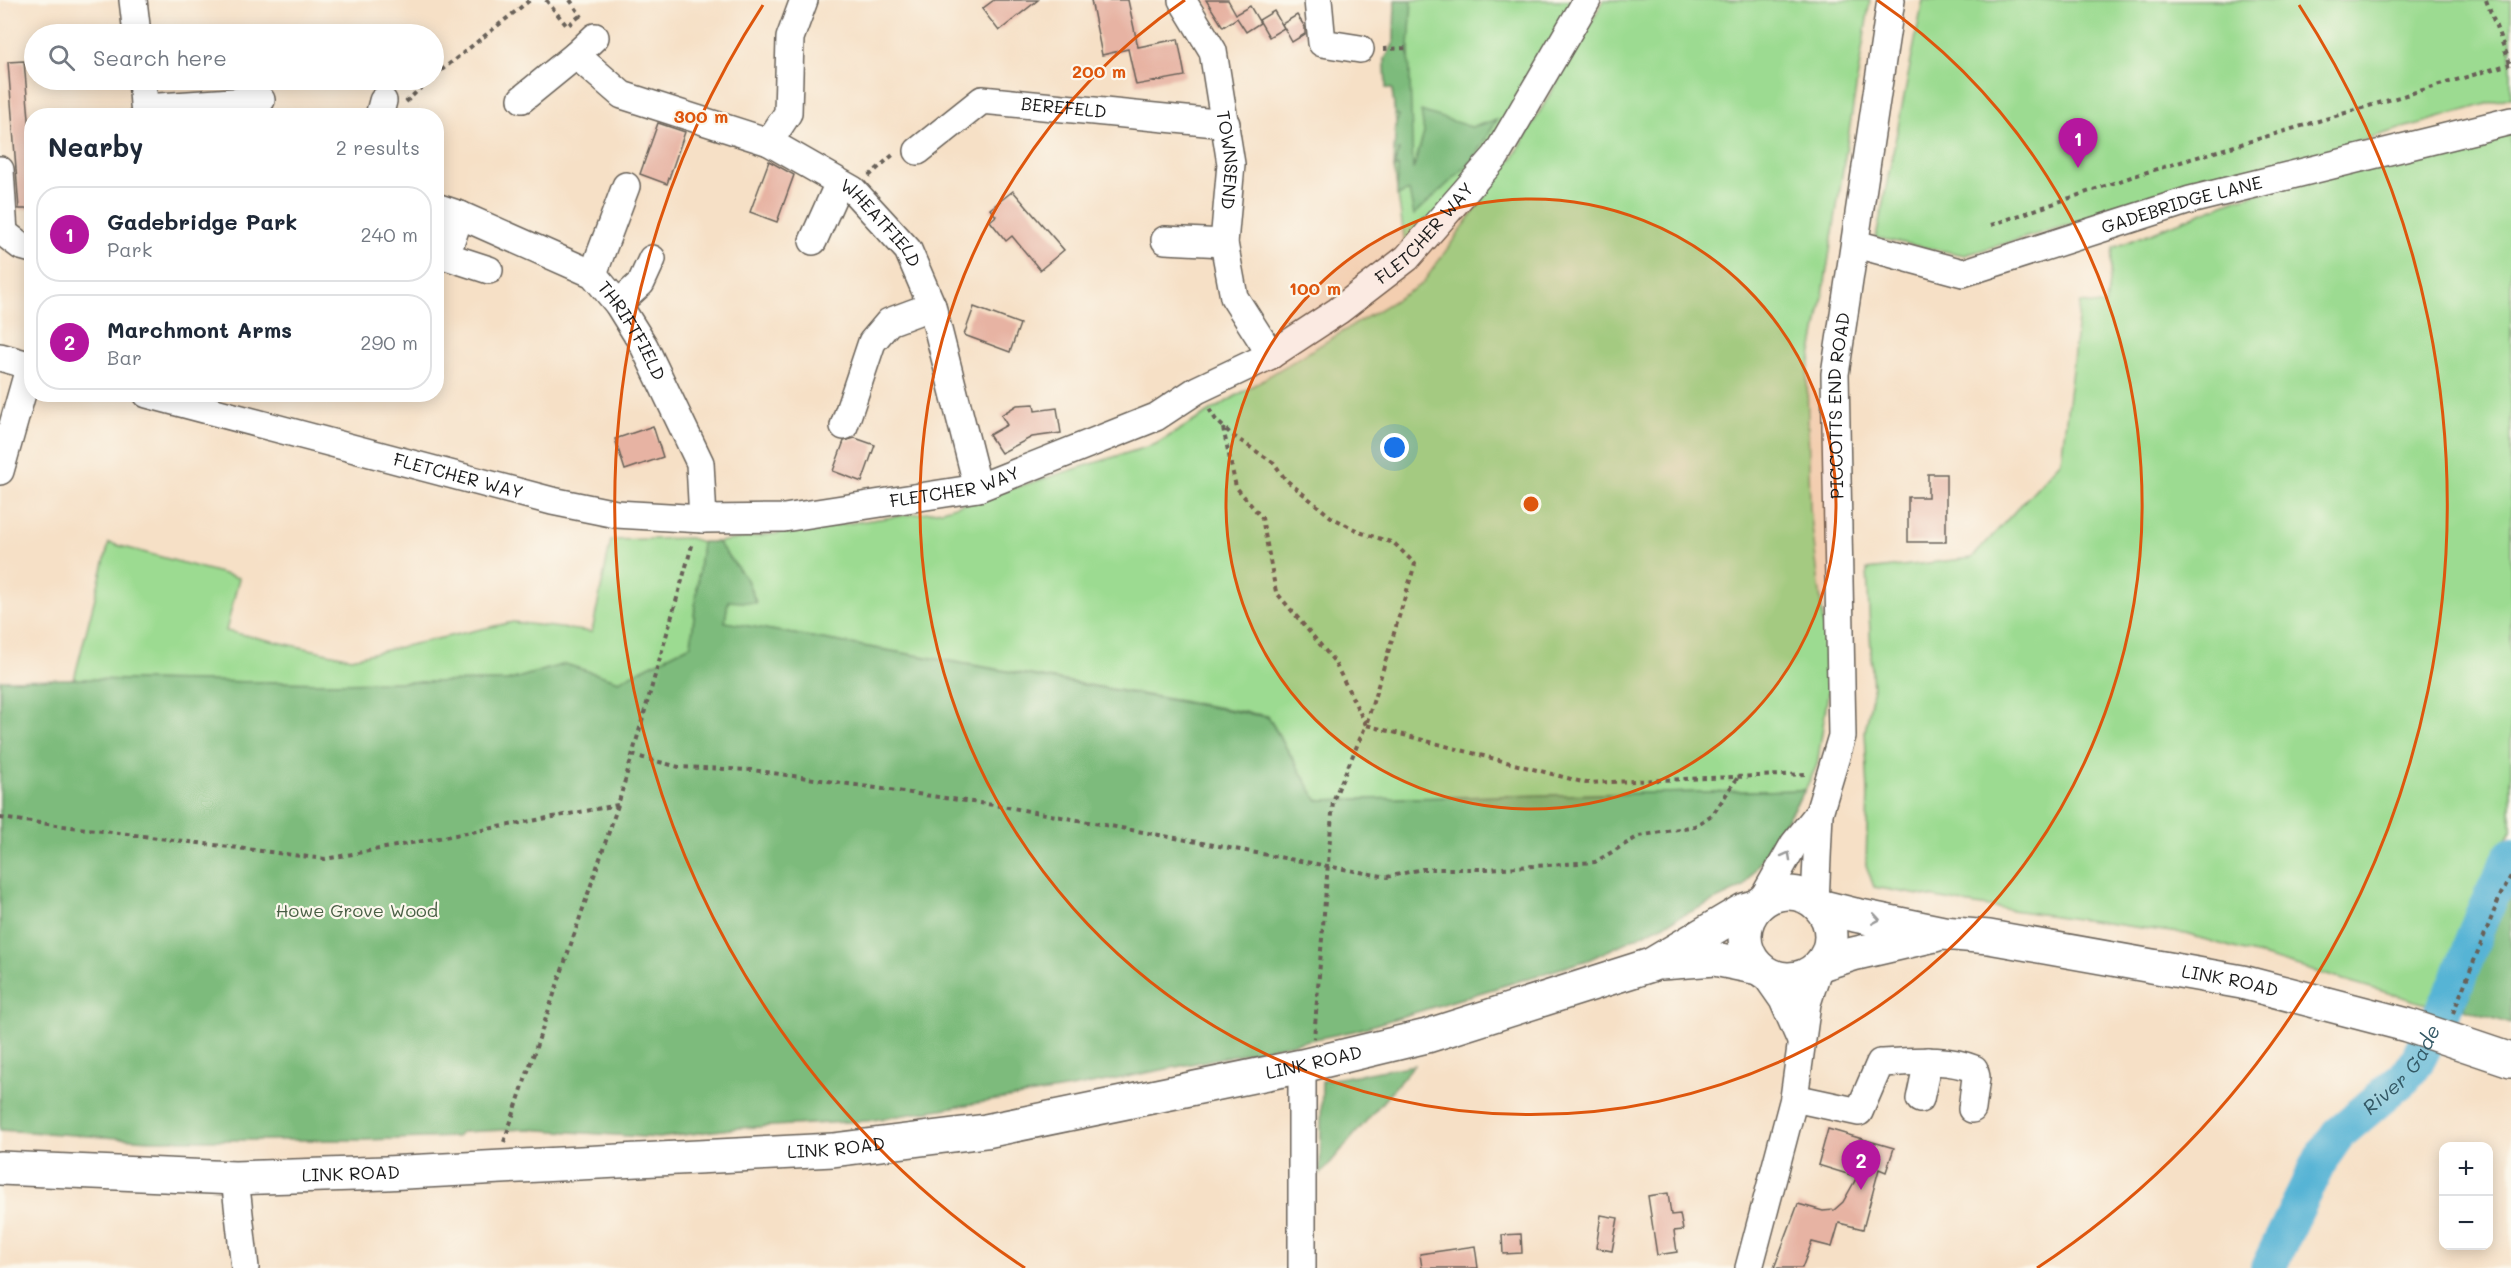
<!DOCTYPE html>
<html lang="en">
<head>
<meta charset="utf-8">
<style>
  :root { --surface:#fff; --page:#f6f6f7; --text:#1f2937; --muted:#747a83; --line:#e0e1e3; --accent:#b5179e }
  body { margin:0; font-family:Mali,sans-serif; background:var(--page); color:var(--text) }
  .controls { position:absolute; right:18px; bottom:18px; display:grid; overflow:hidden; border-radius:12px; box-shadow:0 3px 15px #0003 }
  .controls button { width:54px; height:54px; display:grid; place-items:center; padding:0; border:0; border-bottom:2px solid var(--line); background:var(--surface); color:var(--text); font:30px sans-serif }
  .you { position:absolute; left:1395px; top:448px; width:21px; height:21px; margin:-15px; border:4px solid #fff; border-radius:50%; background:#1a73e8; box-shadow:0 0 0 9px #1a73e833 }
  .badge { display:grid; place-items:center; width:39px; height:39px; border-radius:50%; background:var(--accent); color:#fff; font-size:20px; font-weight:700 }
  .pin { position:absolute; translate:-50% -50px; filter:drop-shadow(0 2px 3px #0008) }
  .pin::after { content:''; position:absolute; top:32px; width:21px; height:18px; background:inherit; clip-path:polygon(0 0,100% 0,50% 100%) }
  .list { margin:0; padding:0; list-style:none }
  h2 { display:flex; justify-content:space-between; align-items:center; height:78px; margin:0; padding:0 24px; font-size:26px }
  h2 small { font-size:20px; font-weight:400; color:var(--muted) }
  .list li { display:grid; grid-template-columns:39px 1fr auto; gap:18px; align-items:center; box-sizing:border-box; height:96px; margin:0 12px 12px; padding:0 12px; border:2px solid var(--line); border-radius:24px }
  .list b { display:block; font-size:22px; white-space:nowrap }
  .list p { margin:0; font-size:20px; white-space:nowrap; color:var(--muted) }
  .list em { font-size:20px; font-style:normal; color:var(--muted) }
  .icon { flex:none; width:33px; height:33px; fill:none; stroke:currentColor; stroke-width:2; stroke-linecap:round; stroke-linejoin:round }
  .map { position:relative; flex:none; width:2511px; height:1268px; overflow:hidden }
  .search { position:absolute; background:var(--surface); box-shadow:0 3px 15px #0003; left:24px; top:24px; width:420px; height:66px; display:flex; align-items:center; gap:15px; box-sizing:border-box; padding:0 21px; border-radius:33px; color:var(--muted); font-size:22px }
  .panel { position:absolute; background:var(--surface); box-shadow:0 3px 15px #0003; left:24px; top:108px; width:420px; height:294px; border-radius:24px }
  .map>svg:first-child { display:block }
  .green { fill:#9cdb91; stroke:#5c7c56; stroke-width:1.5 }
  .forest { fill:#7dbb7b; stroke:#4c6c4c; stroke-width:1.5 }
  .lines { fill:none; stroke-linecap:round; stroke-linejoin:round }
  .river { stroke:#57b4d5; stroke-width:36 }
  .building { fill:#e7b3a3 }
  .minor-casing { stroke:#686158; stroke-width:30 }
  .major-casing { stroke:#686158; stroke-width:36 }
  .path { stroke:#686158; stroke-width:4; stroke-dasharray:4.5 4.5; stroke-linecap:butt }
  .minor { stroke:#fff; stroke-width:27 }
  .major { stroke:#fff; stroke-width:33 }
  .oneway { stroke:#999 }
  .ring { fill:none; stroke:#de560d; stroke-width:3 }
  .labels { text-anchor:middle; stroke-width:4.5; stroke-linejoin:round; paint-order:stroke }
  .street-label { font-size:18px; fill:#1c1c1c; stroke:#fbf7ec }
  .park-label { font-size:18px; fill:#495f45; stroke:#fbf7ec }
  .water-label { font-size:20px; font-style:italic; fill:#345966; stroke:#fbf7ec }
  .centre { fill:#de560d; stroke:#fbf7ec; stroke-width:3 }
  .ring-label { font-size:18px; text-anchor:middle; font-weight:bold; fill:#de560d; stroke:#fbf7ec; stroke-width:4.5; stroke-linejoin:round; paint-order:stroke }
</style>
</head>
<body>
<div class="map">
<svg width="2511" height="1268" viewBox="0 0 2511 1268">
  <rect width="100%" height="100%" fill="#fbf7ec"/>
  <filter id="ink" filterUnits="userSpaceOnUse"><feTurbulence type="fractalNoise" baseFrequency=".0167" numOctaves="2"/><feDisplacementMap in="SourceGraphic" scale="12" xChannelSelector="R" yChannelSelector="G"/><feConvolveMatrix kernelMatrix="1 2 1 2 8 2 1 2 1" color-interpolation-filters="sRGB"/></filter>
  <filter id="wash" filterUnits="userSpaceOnUse"><feTurbulence type="fractalNoise" baseFrequency=".008" numOctaves="4" result="noise"/><feDisplacementMap in="SourceGraphic" scale="24" xChannelSelector="R" yChannelSelector="G"/><feGaussianBlur stdDeviation="1.35" result="paint"/><feColorMatrix in="noise" values="0 0 0 0 0 0 0 0 0 0 0 0 0 0 0 0 0 1.4 0 .05"/><feComposite in="paint" operator="in"/></filter>
  <g filter="url(#wash)">
    <rect width="100%" height="100%" fill="#f6e0c6"/>
    <!-- green -->
    <path class="green" d="M1395,0H1587L1496,156L1407,258L1394,168L1396,123L1392,89L1386,88L1385,59L1394,43Z
      M1604,0H1870L1822,301L1807,378L1810,508L1830,680L1817,765L1805,790L1316,800L1268,716L725,622L728,600L756,602L747,580L717,542L942,510L1156,444L1422,284L1516,153Z
      M1923,0H2511V97L1965,255L1876,238Z
      M2511,133V831C2477,884 2460,948 2438,1007L2450,1011L2186,934L1975,905L1874,887L1866,865L1868,791L1865,731L1873,692L1867,570L1972,558L2061,461L2080,303L2106,306L2113,248L2239,198Z
      M689,538L702,542L691,645L619,681L565,664L507,681L326,683L74,679L109,543L239,578L226,631L351,658L513,622L592,632L611,540Z"/>
    <!-- forest -->
    <path class="forest" d="M1395,0H1412L1409,48L1413,170L1424,133L1421,111L1471,127L1497,120L1471,162L1414,215L1409,191L1397,196L1398,166L1394,168L1399,150L1394,152L1396,123L1399,116L1395,114L1392,89L1386,88L1385,59L1394,43Z
      M702,542H717L747,580L756,603L728,601L725,622L1268,717L1317,800L1805,790L1744,887L1588,960L1354,1031L1077,1087L867,1121L738,1128L659,1138L526,1129L462,1132L457,1137L364,1140H149L0,1130V680L74,679L326,683L507,681L565,664L619,681L691,645Z
      M2511,889V1024L2464,1009Z
      M1414,1065L1320,1175L1322,1081Z"/>
    <g class="lines">
      <!-- river -->
      <path class="river" id="s1" d="M2268,1268L2322,1157L2338,1134L2405,1077L2418,1059L2457,982L2481,918L2511,856"/>
    </g>
    <g id="blocks">
      <!-- building -->
      <path class="building" d="M994,0H1038L999,31L982,9Z
        M1091,0H1128L1138,47L1178,39L1185,76L1136,85L1128,49L1102,55Z
        M1206,0H1228L1236,14L1250,6L1260,23L1246,32L1237,18L1223,27Z
        M1274,11L1284,28L1269,37L1259,20Z
        M1297,15L1305,27V34L1292,42L1282,24Z
        M24,61L32,153V209H19L8,62Z
        M658,123L685,132L667,184L640,174Z
        M769,161L794,175L777,222L750,212Z
        M1013,191L1064,250L1040,270L1012,236L1006,241L990,221L996,216L990,209Z
        M974,307L1020,324L1010,352L964,335Z
        M1034,404L1035,411L1057,408L1061,433L1032,437L1001,453L989,435L1007,425L1001,415L1017,405Z
        M653,426L663,457L625,470L615,439Z
        M855,438L875,445L862,482L833,471L844,441Z
        M1928,474H1946V542H1908V497H1928Z
        M1828,1129L1894,1148L1886,1172L1879,1169L1863,1229L1839,1223L1832,1247L1812,1242L1802,1268H1774L1798,1204L1823,1211L1834,1210L1843,1202L1857,1177L1818,1165Z
        M1668,1193L1671,1215L1680,1214L1683,1230L1674,1231L1677,1252L1657,1255L1648,1196Z
        M1601,1215L1618,1218L1612,1251L1596,1248Z
        M1521,1234L1522,1253L1503,1254L1502,1235Z
        M1475,1246L1478,1268H1422L1420,1254Z"/>
    </g>
  </g>
  <g filter="url(#ink)">
    <use href="#blocks" fill-opacity="0" stroke="#686158" stroke-width="1.5"/>
    <g class="lines">
      <!-- minor casing -->
      <g class="minor-casing">
        <g id="minor">
          <path d="M133,0L137,34"/>
          <path id="s2" d="M804,0L790,38L788,113L769,142L853,190L908,250L932,306L978,488"/>
          <path id="s3" d="M1182,0L1213,51L1231,164L1224,243L1234,297L1271,355"/>
          <path d="M1318,0L1322,43L1360,49"/>
          <path d="M595,37L576,55L622,95L769,142"/>
          <path d="M142,80L145,116"/>
          <path d="M522,99L576,55"/>
          <path d="M145,108L261,100"/>
          <path d="M379,116L383,101"/>
          <path id="s4" d="M918,151L982,100L1226,124"/>
          <path d="M0,170L4,233L21,246L32,249"/>
          <path id="s5" d="M436,207L460,215L593,274L618,304L644,346L700,463L703,519"/>
          <path d="M460,215L446,256L489,270"/>
          <path d="M1165,240L1224,243"/>
          <path d="M813,241L839,183"/>
          <path id="s6" d="M1856,244L1963,273L2190,200L2511,121"/>
          <path d="M593,274L626,186"/>
          <path d="M618,304L641,283L652,259"/>
          <path d="M0,357L32,366"/>
          <path id="s7" d="M147,394L552,501L616,514L703,519L784,518L978,488L1156,417L1197,390L1271,355L1338,311L1407,258L1496,156L1587,0"/>
          <path d="M844,426L872,342L889,322L932,306"/>
          <path d="M0,471L30,365"/>
          <path d="M1761,902L1794,844L1819,813"/>
          <path id="s8" d="M1815,902L1819,813L1842,736L1835,374L1891,0"/>
          <path d="M1762,970L1783,1000L1801,1041"/>
          <path d="M1794,1098L1859,1112L1880,1063C1910,1062 1946,1057 1974,1069L1976,1077L1972,1109"/>
          <path d="M1920,1099L1928,1061"/>
          <path d="M235,1178L245,1268"/>
          <path d="M1302,1268V1066"/>
          <path d="M1749,1268L1794,1098L1807,1003L1819,966"/>
        </g>
      </g>
      <!-- major casing -->
      <g class="major-casing">
        <g id="major">
          <circle cx="1788" cy="936" r="43"/>
          <path id="s9" d="M1819,906L1855,915L1943,933L1989,937L2242,982L2407,1025L2511,1060"/>
          <path d="M1661,963L1715,959L1759,968"/>
          <path d="M1821,964L1853,954L1935,935"/>
          <path id="s10" d="M0,1168L235,1178L386,1173L833,1150L986,1131L1302,1066L1427,1036L1651,965L1744,910L1757,906"/>
        </g>
      </g>
      <!-- path -->
      <path class="path" d="M546,0L567,26L581,15
        M570,0L582,17
        M2486,0L2511,66
        M1383,49L1409,48
        M434,76L530,0
        M406,102L429,80
        M869,176L895,153
        M1991,225L2137,175L2510,64
        M1209,409L1216,420L1232,435L1274,463L1285,479L1331,517L1362,533L1394,543L1415,564L1366,725L1586,783L1807,774
        M1223,428L1236,487L1262,518L1276,592L1334,661L1366,725L1333,801L1314,1038
        M632,755L679,767L752,770L1007,807L1387,877L1422,869H1487L1595,862L1639,836L1695,826L1713,814L1738,777
        M0,818L325,859L618,805L693,542
        M2453,1013L2501,894L2511,876
        M504,1142L618,805"/>
      <!-- minor -->
      <use href="#minor" class="minor"/>
      <!-- major -->
      <use href="#major" class="major"/>
    </g>
    <!-- one-way arrows -->
    <defs><path id="oneway-chevron" d="M-2-3.5L2.5 0L-2 3.5" fill="none" stroke-width="1.6" stroke-linecap="round" stroke-linejoin="round" transform="scale(1.5)"/></defs>
    <g class="oneway">
      <use href="#oneway-chevron" transform="translate(1787 856) rotate(-61)"/>
      <use href="#oneway-chevron" transform="translate(1876 919) rotate(9)"/>
    </g>
  </g>
  <!-- distance rings -->
  <circle cx="1531" cy="504" r="305" fill="#de560d" fill-opacity=".12"/>
  <g class="ring">
    <circle cx="1531" cy="504" r="305"/>
    <path d="M1877 0A611 611 0 1 1 1185 0"/>
    <path d="M1025 1268A916 916 0 0 1 763 5M2299 5A916 916 0 0 1 2037 1268"/>
  </g>
  <g class="labels">
    <!-- street labels -->
    <g class="street-label">
      <text dy="6" stroke="none"><textPath href="#s4" startOffset="164">BEREFELD</textPath></text>
      <text dy="6" stroke="none"><textPath href="#s3" startOffset="170">TOWNSEND</textPath></text>
      <text dy="6" stroke="none"><textPath href="#s6" startOffset="340">GADEBRIDGE LANE</textPath></text>
      <text dy="6" stroke="none"><textPath href="#s2" startOffset="290">WHEATFIELD</textPath></text>
      <text dy="6" stroke="none"><textPath href="#s7" startOffset="1368">FLETCHER WAY</textPath></text>
      <text dy="6" stroke="none"><textPath href="#s5" startOffset="240">THRIFTFIELD</textPath></text>
      <text dy="6" stroke="none"><textPath href="#s8" startOffset="500">PICCOTTS END ROAD</textPath></text>
      <text dy="6" stroke="none"><textPath href="#s7" startOffset="322">FLETCHER WAY</textPath></text>
      <text dy="6" stroke="none"><textPath href="#s7" startOffset="826">FLETCHER WAY</textPath></text>
      <text dy="6" stroke="none"><textPath href="#s9" startOffset="418">LINK ROAD</textPath></text>
      <text dy="6" stroke="none"><textPath href="#s10" startOffset="1323">LINK ROAD</textPath></text>
      <text dy="6" stroke="none"><textPath href="#s10" startOffset="837">LINK ROAD</textPath></text>
      <text dy="6" stroke="none"><textPath href="#s10" startOffset="351">LINK ROAD</textPath></text>
    </g>
    <!-- park labels -->
    <g class="park-label">
      <text x="357" y="917">Howe Grove Wood</text>
    </g>
    <!-- water labels -->
    <g class="water-label">
      <text dy="7" stroke="none"><textPath href="#s1" startOffset="243">River Gade</textPath></text>
    </g>
  </g>
  <circle cx="1531" cy="504" r="9" class="centre"/>
  <g class="ring-label">
    <text x="1099" y="78">200 m</text>
    <text x="701" y="123">300 m</text>
    <text x="1315" y="295">100 m</text>
  </g>
</svg>
<div class="controls">
<button>+</button>
<button>−</button>
</div>
<div class="you"></div>
<div class="pin badge" style="left:2078px;top:168px">1</div>
<div class="pin badge" style="left:1861px;top:1190px">2</div>
<div class="search"><svg class="icon" aria-label="search" viewBox="0 0 24 24"><circle cx="10" cy="10" r="6"/><path d="M15 15l6 6"/></svg>Search here</div>
<section class="panel">
<h2>Nearby<small>2 results</small></h2>
<ul class="list">
<li><span class="badge">1</span><div><b>Gadebridge Park</b><p>Park</p></div><em>240 m</em></li>
<li><span class="badge">2</span><div><b>Marchmont Arms</b><p>Bar</p></div><em>290 m</em></li>
</ul>
</section>
</div>
</body>
</html>
